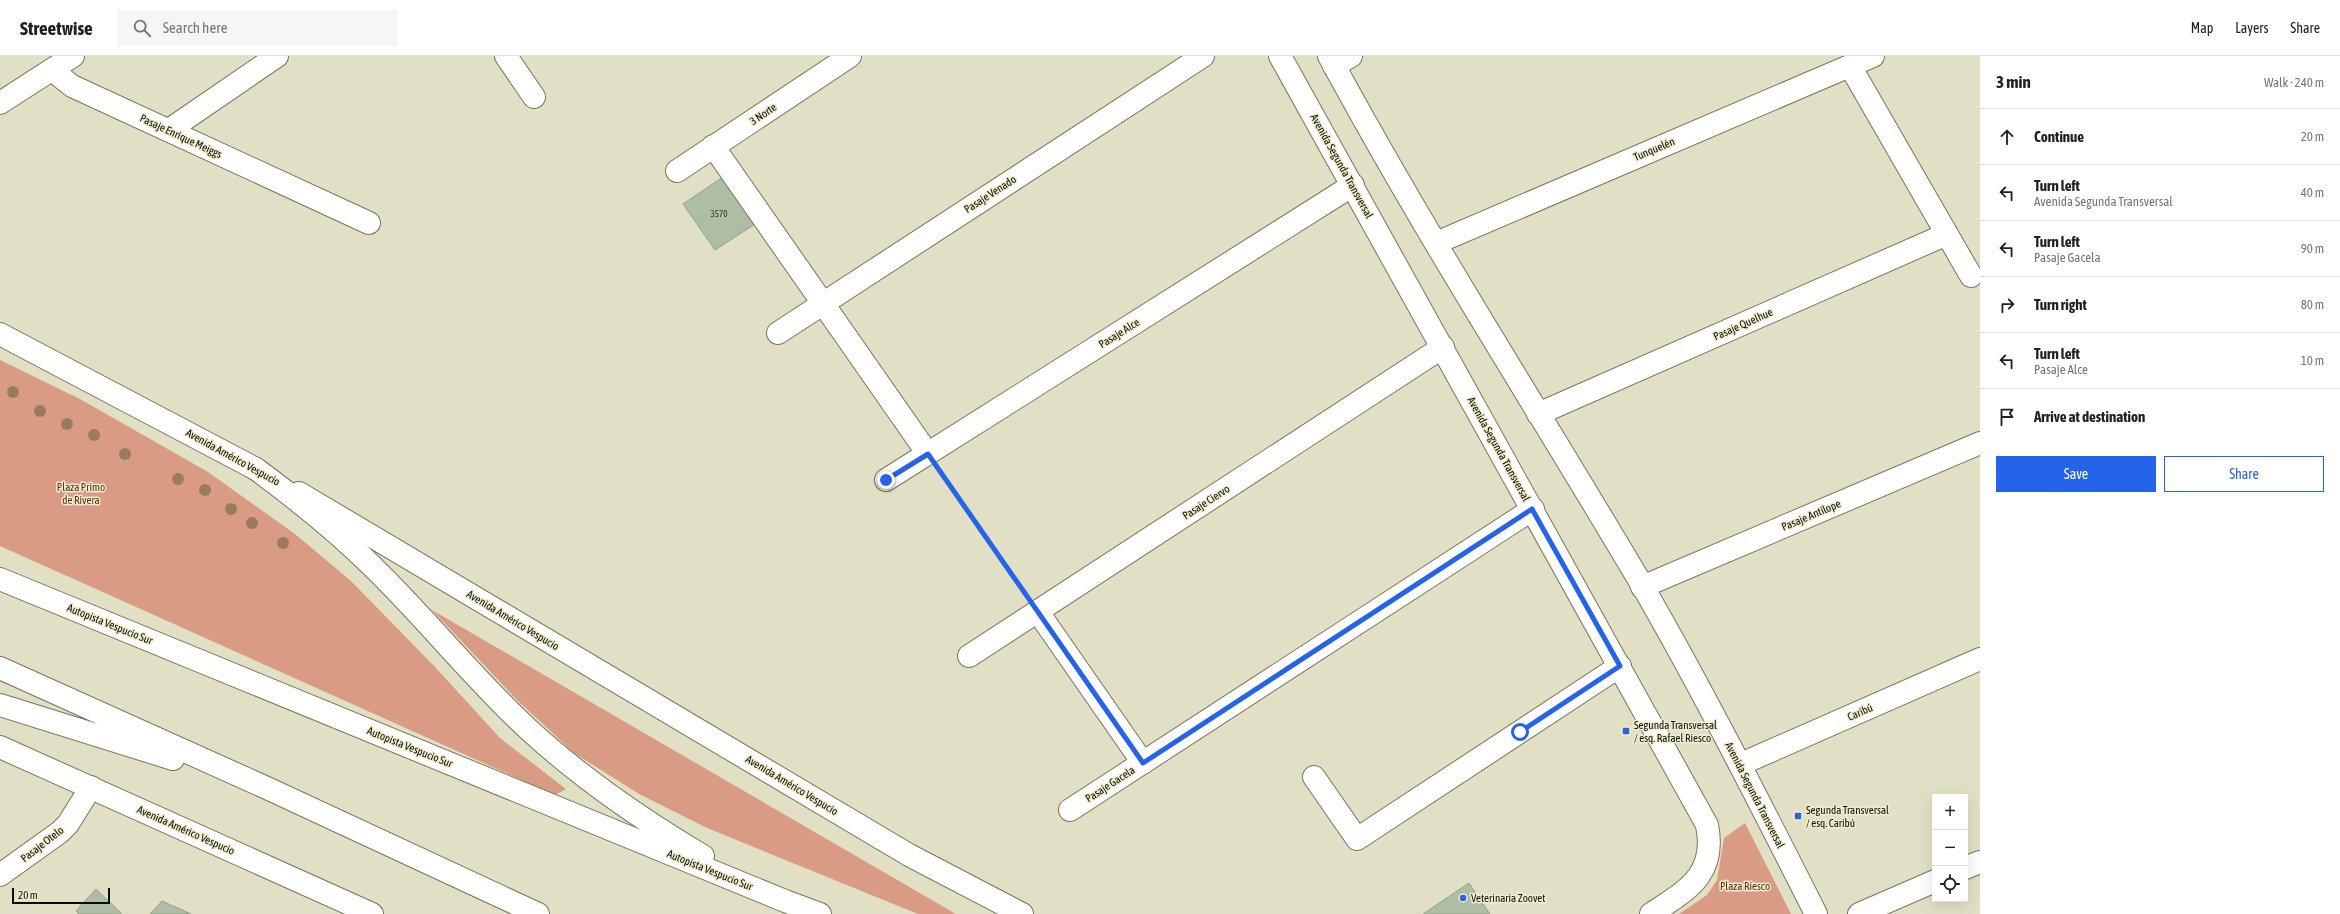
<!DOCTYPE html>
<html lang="en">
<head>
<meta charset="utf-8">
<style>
  :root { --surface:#fff; --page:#f6f6f6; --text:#202124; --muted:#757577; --line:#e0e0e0; --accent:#2563eb }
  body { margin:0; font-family:"Asap Condensed",sans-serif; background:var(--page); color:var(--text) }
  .controls { position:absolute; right:12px; bottom:12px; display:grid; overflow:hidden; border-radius:0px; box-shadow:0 4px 16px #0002 }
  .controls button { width:36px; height:36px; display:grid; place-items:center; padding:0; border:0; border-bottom:1px solid var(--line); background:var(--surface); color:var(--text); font:20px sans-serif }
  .scale { position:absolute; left:12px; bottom:10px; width:98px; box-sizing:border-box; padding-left:4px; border:2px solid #0d0c04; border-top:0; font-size:11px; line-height:14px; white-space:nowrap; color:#0d0c04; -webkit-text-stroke:3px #efedd1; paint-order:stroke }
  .stop { position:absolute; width:12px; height:12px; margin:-9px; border:3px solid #2563eb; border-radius:50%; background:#fff }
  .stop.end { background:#2563eb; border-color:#fff; box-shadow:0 1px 4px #0008 }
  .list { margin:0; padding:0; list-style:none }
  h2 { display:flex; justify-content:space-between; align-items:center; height:52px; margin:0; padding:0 16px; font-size:17px }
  h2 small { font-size:13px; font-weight:400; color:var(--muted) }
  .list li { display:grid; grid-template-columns:26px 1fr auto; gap:12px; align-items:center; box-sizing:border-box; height:56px; padding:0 16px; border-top:1px solid var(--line) }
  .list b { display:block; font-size:15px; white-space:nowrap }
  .list p { margin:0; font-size:13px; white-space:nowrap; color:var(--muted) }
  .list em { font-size:13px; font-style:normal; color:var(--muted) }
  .actions { display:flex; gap:8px; padding:12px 16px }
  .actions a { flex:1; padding:9px 0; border:1px solid var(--accent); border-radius:0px; text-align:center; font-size:14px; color:var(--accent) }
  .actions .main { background:var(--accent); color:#fff }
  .icon { flex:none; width:22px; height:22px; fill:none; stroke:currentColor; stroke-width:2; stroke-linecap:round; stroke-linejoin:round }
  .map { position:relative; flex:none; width:1980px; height:858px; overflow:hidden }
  header { display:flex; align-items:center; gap:24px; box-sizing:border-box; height:56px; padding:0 20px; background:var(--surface); border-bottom:1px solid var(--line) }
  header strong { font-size:19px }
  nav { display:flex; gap:22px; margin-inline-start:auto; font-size:14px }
  .search { width:280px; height:36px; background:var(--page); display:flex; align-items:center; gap:10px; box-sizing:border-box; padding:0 14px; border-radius:0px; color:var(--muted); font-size:15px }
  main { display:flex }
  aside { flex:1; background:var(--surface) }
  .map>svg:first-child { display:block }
  .green { fill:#d99b84 }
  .building { fill:#adbda6; stroke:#91a18a }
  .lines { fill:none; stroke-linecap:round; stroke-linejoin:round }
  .minor-casing { stroke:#77755c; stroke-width:24 }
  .secondary-casing { stroke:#77755c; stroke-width:24 }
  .primary-casing { stroke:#77755c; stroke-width:24 }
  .motorway-casing { stroke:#77755c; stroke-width:24 }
  .path { stroke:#a1a08a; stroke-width:2.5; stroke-dasharray:3 3; stroke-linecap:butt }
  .minor { stroke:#fff; stroke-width:22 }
  .secondary { stroke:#fff; stroke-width:22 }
  .primary { stroke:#fff; stroke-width:22 }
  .motorway { stroke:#fff; stroke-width:22 }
  .tree { fill:#9b7a5f }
  .route { stroke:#2563eb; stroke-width:5 }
  .poi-dot { fill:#2d64d2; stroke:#efedd1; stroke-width:1.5 }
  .labels { text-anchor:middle; stroke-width:3; stroke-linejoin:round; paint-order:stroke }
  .number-label { font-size:9px; fill:#35382c }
  .street-label { font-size:11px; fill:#0d0c04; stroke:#efedd1 }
  .park-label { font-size:11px; fill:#61260d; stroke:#efedd1 }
  .poi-label { font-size:11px; fill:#0d0c04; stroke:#efedd1; text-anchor:start }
</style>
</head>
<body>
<header>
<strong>Streetwise</strong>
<div class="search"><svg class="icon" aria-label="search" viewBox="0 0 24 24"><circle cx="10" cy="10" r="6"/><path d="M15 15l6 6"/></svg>Search here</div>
<nav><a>Map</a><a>Layers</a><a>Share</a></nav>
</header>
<main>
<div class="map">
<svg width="1980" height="858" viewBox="0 0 1980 858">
  <rect width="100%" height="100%" fill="#e2e0c4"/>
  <!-- green -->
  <path class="green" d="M0,304L80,343L208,416L295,478L351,525L435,611L500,682L566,733L555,739L0,490Z
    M432,554L956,858H918L707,772L639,738L574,697L517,644Z
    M1745,767L1791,858H1679L1707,839L1717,824L1724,782Z"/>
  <!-- building -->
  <path class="building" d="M723,121L755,168L715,194L683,148Z
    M1469,827L1490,858H1423Z
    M96,833L122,858H79L76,855Z
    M162,845L191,858H150Z"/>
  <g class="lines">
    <!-- minor casing -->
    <g class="minor-casing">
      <path id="minor" d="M506,0L534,41
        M1334,10L1351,0
        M1850,10L1971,220
        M52,14L72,30L369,167
        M0,47L73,0
        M169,74L277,0
        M713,90L928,398
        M677,115L850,0
        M1436,187L1873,0
        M778,277L1203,0
        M1538,358L1947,178
        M886,424L1353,129
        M1642,531L1980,387
        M1038,556L1143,707
        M969,600L1443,291
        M1741,708L1980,603
        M1314,721L1357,783L1620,610
        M1070,754L1533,453
        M1965,812L1980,806
        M0,819L60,776L68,768L91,731
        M1859,858L1935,825"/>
    </g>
    <!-- secondary casing -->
    <g class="secondary-casing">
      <path id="secondary" d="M1280,0L1707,769C1717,819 1687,834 1651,858
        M1329,0C1426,180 1538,353 1642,529C1704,637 1760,747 1816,858
        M299,437L909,799L1022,858
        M0,691L372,858"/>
    </g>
    <!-- primary casing -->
    <g class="primary-casing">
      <path id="primary" d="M0,278L256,413"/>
    </g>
    <!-- motorway casing -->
    <g class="motorway-casing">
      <path id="motorway" d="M256,413C298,444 339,477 376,514C428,565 474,623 528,673C579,720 644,765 703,800
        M0,523L785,845L820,858
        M0,612L269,733L538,858
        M0,649L173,703"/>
    </g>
    <!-- path -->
    <path class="path" d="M944,421L1021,532"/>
    <!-- minor -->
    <use href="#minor" class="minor"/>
    <!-- secondary -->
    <use href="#secondary" class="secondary"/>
    <!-- primary -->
    <use href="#primary" class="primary"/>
    <!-- motorway -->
    <use href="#motorway" class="motorway"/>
  </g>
  <!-- trees -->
  <g class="tree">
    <circle cx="13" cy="336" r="6"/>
    <circle cx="40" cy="355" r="6"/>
    <circle cx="67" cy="368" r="6"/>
    <circle cx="94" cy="379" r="6"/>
    <circle cx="125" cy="398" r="6"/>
    <circle cx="178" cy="423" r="6"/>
    <circle cx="205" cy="434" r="6"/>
    <circle cx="231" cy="453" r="6"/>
    <circle cx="252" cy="467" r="6"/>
    <circle cx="283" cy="487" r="6"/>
  </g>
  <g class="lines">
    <!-- route -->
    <path class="route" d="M886,424L928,398L1143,707L1532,453L1620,610L1520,676"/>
  </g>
  <!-- markers -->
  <g class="poi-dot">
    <rect x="1622" y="671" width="8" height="8" rx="2"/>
    <rect x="1794" y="756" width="8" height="8" rx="2"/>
    <circle cx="1463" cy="842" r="4"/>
  </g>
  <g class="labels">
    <!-- number labels -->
    <g class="number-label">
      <text x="719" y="161">3570</text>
    </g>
    <!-- street labels -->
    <g class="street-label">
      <text transform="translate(763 58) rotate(-34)" y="4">3 Norte</text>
      <text transform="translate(181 80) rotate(25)" y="4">Pasaje Enrique Meiggs</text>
      <text transform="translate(1654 93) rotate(-23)" y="4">Tunquelén</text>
      <text transform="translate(1342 110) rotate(61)" y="4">Avenida Segunda Transversal</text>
      <text transform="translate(990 138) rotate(-33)" y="4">Pasaje Venado</text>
      <text transform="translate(1743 268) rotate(-24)" y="4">Pasaje Quelhue</text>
      <text transform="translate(1119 277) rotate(-32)" y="4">Pasaje Alce</text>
      <text transform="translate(1499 393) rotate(61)" y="4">Avenida Segunda Transversal</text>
      <text transform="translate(233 401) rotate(29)" y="4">Avenida Américo Vespucio</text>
      <text transform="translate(1206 446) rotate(-33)" y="4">Pasaje Ciervo</text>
      <text transform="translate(1811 459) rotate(-23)" y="4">Pasaje Antílope</text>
      <text transform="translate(513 564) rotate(31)" y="4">Avenida Américo Vespucio</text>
      <text transform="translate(110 568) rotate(22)" y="4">Autopista Vespucio Sur</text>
      <text transform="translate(1860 656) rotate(-24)" y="4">Caribú</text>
      <text transform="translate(410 691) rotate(22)" y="4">Autopista Vespucio Sur</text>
      <text transform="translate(1110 728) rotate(-33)" y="4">Pasaje Gacela</text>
      <text transform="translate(792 729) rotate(31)" y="4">Avenida Américo Vespucio</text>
      <text transform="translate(1755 739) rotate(63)" y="4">Avenida Segunda Transversal</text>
      <text transform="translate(186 774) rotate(24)" y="4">Avenida Américo Vespucio</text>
      <text transform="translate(42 788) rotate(-38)" y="4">Pasaje Otelo</text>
      <text transform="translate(710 814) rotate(22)" y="4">Autopista Vespucio Sur</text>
    </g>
    <!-- park labels -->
    <g class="park-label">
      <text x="81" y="435">Plaza Primo<tspan x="81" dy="13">de Rivera</tspan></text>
      <text x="1745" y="834">Plaza Riesco</text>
    </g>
    <!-- poi labels -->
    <g class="poi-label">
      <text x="1634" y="673">Segunda Transversal<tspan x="1634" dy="13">/ esq. Rafael Riesco</tspan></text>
      <text x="1806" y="758">Segunda Transversal<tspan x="1806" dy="13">/ esq. Caribú</tspan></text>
      <text x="1471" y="846">Veterinaria Zoovet</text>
    </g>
  </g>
</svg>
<div class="controls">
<button>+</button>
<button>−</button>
<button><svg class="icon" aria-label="locate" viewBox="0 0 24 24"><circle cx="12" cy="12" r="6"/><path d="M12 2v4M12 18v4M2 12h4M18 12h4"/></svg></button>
</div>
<div class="scale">20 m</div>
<div class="stop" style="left:1520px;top:676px"></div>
<div class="stop end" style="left:886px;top:424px"></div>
</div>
<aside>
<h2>3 min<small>Walk · 240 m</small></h2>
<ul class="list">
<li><svg class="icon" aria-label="ahead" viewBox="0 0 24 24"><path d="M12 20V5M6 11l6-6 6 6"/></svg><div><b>Continue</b></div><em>20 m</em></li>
<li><svg class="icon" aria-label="left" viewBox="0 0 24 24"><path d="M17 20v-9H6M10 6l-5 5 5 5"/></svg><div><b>Turn left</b><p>Avenida Segunda Transversal</p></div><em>40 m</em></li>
<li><svg class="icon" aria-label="left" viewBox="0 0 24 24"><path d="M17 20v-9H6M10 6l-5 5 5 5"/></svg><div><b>Turn left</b><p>Pasaje Gacela</p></div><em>90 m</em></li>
<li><svg class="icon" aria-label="right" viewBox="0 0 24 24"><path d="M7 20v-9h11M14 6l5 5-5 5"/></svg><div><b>Turn right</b></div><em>80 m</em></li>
<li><svg class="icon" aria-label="left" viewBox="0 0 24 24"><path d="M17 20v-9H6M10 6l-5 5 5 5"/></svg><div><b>Turn left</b><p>Pasaje Alce</p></div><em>10 m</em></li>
<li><svg class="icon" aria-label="arrive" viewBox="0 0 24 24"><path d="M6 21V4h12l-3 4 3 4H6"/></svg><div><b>Arrive at destination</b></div></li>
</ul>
<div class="actions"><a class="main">Save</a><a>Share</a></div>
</aside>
</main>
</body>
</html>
